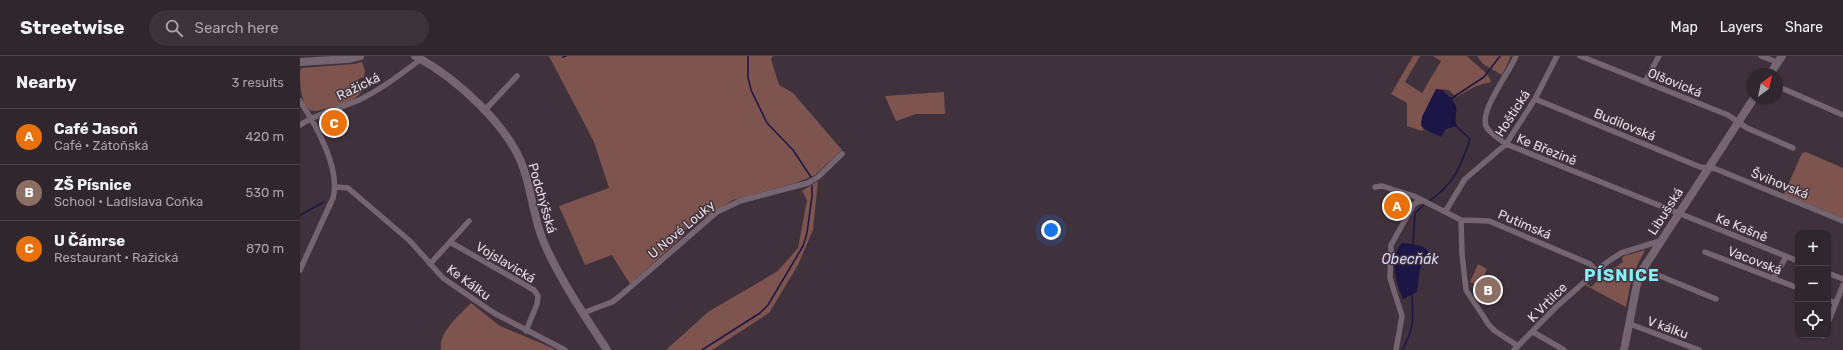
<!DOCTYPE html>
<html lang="en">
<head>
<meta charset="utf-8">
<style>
  :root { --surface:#30262e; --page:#3c323a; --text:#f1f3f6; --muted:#a8a5aa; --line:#4b434a; --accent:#52ccd6 }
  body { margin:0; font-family:Rubik,sans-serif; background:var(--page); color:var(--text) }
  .controls { position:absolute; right:12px; bottom:12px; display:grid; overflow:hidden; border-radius:8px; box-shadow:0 1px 3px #0004 }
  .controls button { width:36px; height:36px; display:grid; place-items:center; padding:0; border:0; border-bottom:1px solid var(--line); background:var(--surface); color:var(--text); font:20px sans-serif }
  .compass { position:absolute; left:1447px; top:12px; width:36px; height:36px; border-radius:50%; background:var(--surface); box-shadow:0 1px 3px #0004; rotate:33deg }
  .you { position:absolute; left:751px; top:174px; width:14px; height:14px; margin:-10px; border:3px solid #fff; border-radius:50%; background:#1a73e8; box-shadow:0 0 0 6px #1a73e833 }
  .badge { display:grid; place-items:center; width:26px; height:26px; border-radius:50%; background:var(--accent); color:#fff; font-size:13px; font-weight:700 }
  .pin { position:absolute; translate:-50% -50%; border:2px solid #fff; box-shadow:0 1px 4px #0006 }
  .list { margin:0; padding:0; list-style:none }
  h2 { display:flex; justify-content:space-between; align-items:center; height:52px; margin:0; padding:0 16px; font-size:17px }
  h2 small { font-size:13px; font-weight:400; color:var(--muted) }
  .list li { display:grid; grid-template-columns:26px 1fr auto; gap:12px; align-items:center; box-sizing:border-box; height:56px; padding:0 16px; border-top:1px solid var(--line) }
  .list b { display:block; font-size:15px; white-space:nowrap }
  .list p { margin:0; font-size:13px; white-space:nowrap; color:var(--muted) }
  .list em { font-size:13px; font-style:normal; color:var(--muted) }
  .icon { flex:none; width:22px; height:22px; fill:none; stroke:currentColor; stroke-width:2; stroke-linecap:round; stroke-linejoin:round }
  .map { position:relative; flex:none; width:1543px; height:294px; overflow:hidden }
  header { display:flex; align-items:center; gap:24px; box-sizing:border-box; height:56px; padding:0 20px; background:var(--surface); border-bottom:1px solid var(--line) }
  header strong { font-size:19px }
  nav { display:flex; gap:22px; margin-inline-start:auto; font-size:14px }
  .search { width:280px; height:36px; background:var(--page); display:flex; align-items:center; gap:10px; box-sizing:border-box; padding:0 14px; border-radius:22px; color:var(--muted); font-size:15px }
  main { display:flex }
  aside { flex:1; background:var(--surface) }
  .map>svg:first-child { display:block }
  .green { fill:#7e544f }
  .water { fill:#1b1645 }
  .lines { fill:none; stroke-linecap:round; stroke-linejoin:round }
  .stream { stroke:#1b1645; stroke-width:1.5 }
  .street { stroke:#746570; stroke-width:5.5 }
  .secondary { stroke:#746570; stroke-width:8 }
  .labels { text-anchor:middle; stroke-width:3; stroke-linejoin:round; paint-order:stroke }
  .street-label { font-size:13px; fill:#e6dde3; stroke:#40323d }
  .water-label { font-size:14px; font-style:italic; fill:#d6d8fa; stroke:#40323d }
  .district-label { font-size:17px; font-weight:bold; letter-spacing:1px; fill:#85f0f9; stroke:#40323d }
</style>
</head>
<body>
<header>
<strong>Streetwise</strong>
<div class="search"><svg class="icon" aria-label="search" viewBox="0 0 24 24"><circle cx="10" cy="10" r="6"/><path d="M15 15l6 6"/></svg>Search here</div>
<nav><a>Map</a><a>Layers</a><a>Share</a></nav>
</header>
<main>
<aside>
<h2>Nearby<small>3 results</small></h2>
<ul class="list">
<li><span class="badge" style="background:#e8710a">A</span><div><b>Café Jasoň</b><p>Café · Zátoňská</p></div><em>420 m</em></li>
<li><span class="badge" style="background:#8d6e63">B</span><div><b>ZŠ Písnice</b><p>School · Ladislava Coňka</p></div><em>530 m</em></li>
<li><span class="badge" style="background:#e8710a">C</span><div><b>U Čámrse</b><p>Restaurant · Ražická</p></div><em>870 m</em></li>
</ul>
</aside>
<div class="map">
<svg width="1543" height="294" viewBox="0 0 1543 294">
  <rect width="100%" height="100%" fill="#40323d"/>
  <!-- green -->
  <path class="green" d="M249,0H473L471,3L479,29L493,37L542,94L515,119L496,127L433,144L385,174L383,180L330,228L312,199L285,209L259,150L309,132L294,86Z
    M1113,0H1120L1105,26L1122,37L1141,5L1133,0H1167C1174,8 1188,15 1191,26L1176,30L1156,41L1149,34L1136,33L1122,61L1121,69L1124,73L1122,75L1107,70V47L1091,38Z
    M1177,0H1211L1202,19L1183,8Z
    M62,6L65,15L64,21L58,23L60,30L67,28C64,33 58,41 52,44C46,47 16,58 10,54C0,46 0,27 0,14L2,12L54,8Z
    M644,36L645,58H616L596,65L585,40Z
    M1506,96L1543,112V162L1484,138L1502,97Z
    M518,125L513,174L498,209L469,257L412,294H366L408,256L478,215L498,192L507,144L502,135Z
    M1345,194L1332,220L1326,251L1285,229L1287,228L1291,231L1300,222L1323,206L1322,202L1324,200Z
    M1178,208L1187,213L1179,230L1170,226Z
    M171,247L200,270L257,294H141C138,276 160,259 171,247Z"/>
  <!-- water -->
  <path class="water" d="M1136,33L1142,34C1146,38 1153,43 1155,48C1159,55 1153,63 1157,70L1146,73L1141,81L1124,73L1121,69L1122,61Z
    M1102,187C1110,188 1126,188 1129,197L1120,213L1117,236L1103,243C1096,227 1088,201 1102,187Z"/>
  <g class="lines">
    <!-- stream -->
    <path class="stream" d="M448,0V21L451,34L467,67L493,94L511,121
      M263,1L266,0
      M1149,44L1184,21L1200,0
      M1128,146C1153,129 1161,111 1170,83L1155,69
      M0,159L24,146
      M1113,189L1115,157L1125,148
      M402,294L460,257L468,249L503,190L507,177L512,140V130
      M1102,294C1115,271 1113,265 1112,239"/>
    <!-- street -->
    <path class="street" d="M1216,0C1210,16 1177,57 1187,72C1191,78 1200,83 1206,88L1498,205
      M1280,0L1428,59L1447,72L1493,92
      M1461,0L1477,6
      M1345,26L1359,0
      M1477,30L1543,59
      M1235,43L1400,111L1416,113L1543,165
      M0,45C16,69 41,113 33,142L0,214
      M184,55L217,20
      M0,69C18,57 39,53 59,44C82,33 101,18 121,3
      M36,131L48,132L110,185L143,222L194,257L265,294
      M1075,131L1082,130L1114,140L1161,164L1189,165L1290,208L1296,215
      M1145,156L1165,123L1206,88L1235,43L1257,0
      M1161,164L1162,198L1166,234L1189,269L1195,275L1218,290
      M150,186L234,234L238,240L237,248L226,275
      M1405,196L1498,232
      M130,208L169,165
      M1343,213L1416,243
      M1528,217L1543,223
      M1473,223L1486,201
      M1528,244L1536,247
      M283,257L312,246L320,240L417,156L440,145L508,127L518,121L542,98
      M1528,267L1543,229
      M1330,268L1399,294
      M1233,276L1264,294
      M1523,280V279
      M1096,294L1102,260L1090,222L1091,189L1114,148L1122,144
      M1214,294L1256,251L1306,207L1321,197L1360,185"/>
    <!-- secondary -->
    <path class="secondary" d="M115,0C155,21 210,70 224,114C232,138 234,164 244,187C261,225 284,259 307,294
      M0,6L48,3L60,0
      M1470,18L1482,0
      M1324,294L1337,228L1343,213L1454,42"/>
  </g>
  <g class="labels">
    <!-- street labels -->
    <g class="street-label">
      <text transform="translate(1375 26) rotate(22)" y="5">Olšovická</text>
      <text transform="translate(58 30) rotate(-26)" y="5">Ražická</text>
      <text transform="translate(1212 57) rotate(-57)" y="5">Hoštická</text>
      <text transform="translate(1325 68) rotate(22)" y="5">Budilovská</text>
      <text transform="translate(1247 93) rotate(22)" y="5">Ke Březině</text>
      <text transform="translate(1480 127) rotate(22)" y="5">Švihovská</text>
      <text transform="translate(243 142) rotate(74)" y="5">Podchýšská</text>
      <text transform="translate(1365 155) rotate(-57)" y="5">Libušská</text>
      <text transform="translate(1225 168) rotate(23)" y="5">Putimská</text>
      <text transform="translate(1442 171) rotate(22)" y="5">Ke Kašně</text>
      <text transform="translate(381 173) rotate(-40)" y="5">U Nové Louky</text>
      <text transform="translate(1455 204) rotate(21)" y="5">Vacovská</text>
      <text transform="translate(206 206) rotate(31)" y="5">Vojslavická</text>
      <text transform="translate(169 226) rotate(36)" y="5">Ke Kálku</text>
      <text transform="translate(1247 246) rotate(-45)" y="5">K Vrtilce</text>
      <text transform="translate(1368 271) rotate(20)" y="5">V kálku</text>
    </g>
    <!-- water labels -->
    <g class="water-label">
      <text x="1110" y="208">Obecňák</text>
    </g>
    <!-- district labels -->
    <g class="district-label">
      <text x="1322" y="225">PÍSNICE</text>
    </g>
  </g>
</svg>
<div class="controls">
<button>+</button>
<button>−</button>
<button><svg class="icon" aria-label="locate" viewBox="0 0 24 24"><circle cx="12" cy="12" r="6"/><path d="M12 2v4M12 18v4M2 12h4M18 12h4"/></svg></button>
</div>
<svg class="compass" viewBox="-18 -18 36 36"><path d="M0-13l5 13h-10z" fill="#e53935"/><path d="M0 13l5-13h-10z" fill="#a8a5aa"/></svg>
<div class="you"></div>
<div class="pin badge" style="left:1097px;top:150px;background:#e8710a">A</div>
<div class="pin badge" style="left:1188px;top:234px;background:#8d6e63">B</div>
<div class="pin badge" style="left:34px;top:67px;background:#e8710a">C</div>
</div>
</main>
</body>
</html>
